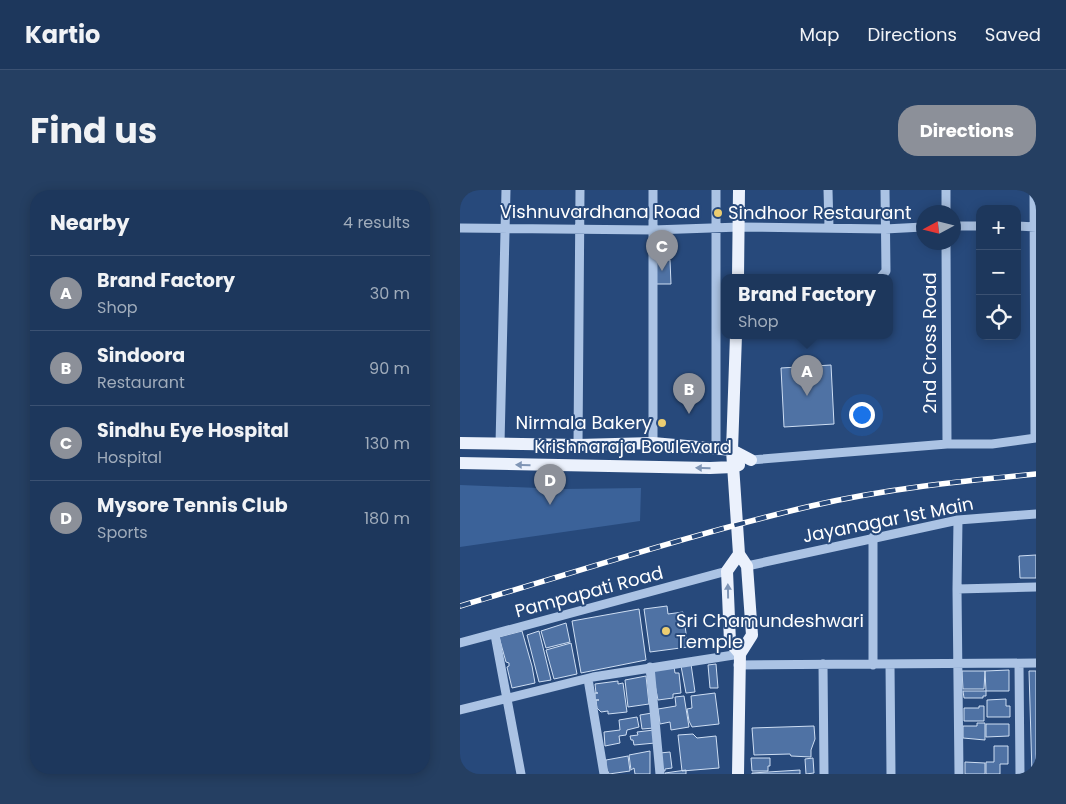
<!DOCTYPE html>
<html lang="en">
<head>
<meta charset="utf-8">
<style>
  :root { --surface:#1d375c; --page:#253f62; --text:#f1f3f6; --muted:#a0acbb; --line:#3b5172; --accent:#8c9099 }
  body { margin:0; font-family:Poppins,sans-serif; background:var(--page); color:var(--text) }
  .controls { position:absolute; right:15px; top:15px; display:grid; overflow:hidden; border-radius:10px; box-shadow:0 2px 12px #0003 }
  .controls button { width:45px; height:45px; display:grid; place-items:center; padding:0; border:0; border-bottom:1px solid var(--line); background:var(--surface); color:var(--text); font:25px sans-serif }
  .compass { position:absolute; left:456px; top:15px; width:45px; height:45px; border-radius:50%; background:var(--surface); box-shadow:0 2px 12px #0003; rotate:263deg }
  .you { position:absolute; left:401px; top:224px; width:18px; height:18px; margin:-12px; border:4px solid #fff; border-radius:50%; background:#1a73e8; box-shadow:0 0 0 8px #1a73e833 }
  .badge { display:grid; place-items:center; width:32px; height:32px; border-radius:50%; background:var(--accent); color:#fff; font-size:16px; font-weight:700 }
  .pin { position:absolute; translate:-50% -41px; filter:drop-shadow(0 1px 2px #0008) }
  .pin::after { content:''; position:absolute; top:26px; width:18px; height:15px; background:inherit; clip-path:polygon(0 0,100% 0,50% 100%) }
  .popup { position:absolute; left:261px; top:84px; width:172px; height:65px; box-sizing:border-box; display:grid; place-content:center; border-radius:10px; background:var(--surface); filter:drop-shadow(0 1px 4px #0005); font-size:16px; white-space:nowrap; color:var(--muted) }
  .popup b { font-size:19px; color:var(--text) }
  .popup::after { content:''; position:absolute; left:50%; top:100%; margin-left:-10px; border:10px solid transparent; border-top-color:var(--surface) }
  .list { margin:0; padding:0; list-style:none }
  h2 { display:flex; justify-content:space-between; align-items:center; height:65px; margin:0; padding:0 20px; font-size:21px }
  h2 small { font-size:16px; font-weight:400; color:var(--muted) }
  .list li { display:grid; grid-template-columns:32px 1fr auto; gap:15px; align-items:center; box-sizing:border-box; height:75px; padding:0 20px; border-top:1px solid var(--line) }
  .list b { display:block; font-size:19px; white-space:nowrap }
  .list p { margin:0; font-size:16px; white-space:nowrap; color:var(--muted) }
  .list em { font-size:16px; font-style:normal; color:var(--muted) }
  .icon { flex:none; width:28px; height:28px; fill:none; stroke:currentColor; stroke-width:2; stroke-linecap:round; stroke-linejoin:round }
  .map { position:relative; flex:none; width:576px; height:584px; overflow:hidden; border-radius:20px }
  header { display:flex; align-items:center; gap:30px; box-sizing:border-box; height:70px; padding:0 25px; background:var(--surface); border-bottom:1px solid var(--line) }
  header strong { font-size:24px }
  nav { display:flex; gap:28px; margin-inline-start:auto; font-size:18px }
  .intro { display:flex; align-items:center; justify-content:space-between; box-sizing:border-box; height:120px; padding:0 30px }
  h1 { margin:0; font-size:35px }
  .button { padding:12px 22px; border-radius:20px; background:var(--accent); color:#fff; font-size:18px; font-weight:700 }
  main { display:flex; gap:30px; padding:0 30px }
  aside { flex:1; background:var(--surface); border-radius:20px; box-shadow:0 2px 12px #0003 }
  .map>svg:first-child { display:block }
  .pitch { fill:#3b6299 }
  .building { fill:#4f72a4; stroke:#cedef3 }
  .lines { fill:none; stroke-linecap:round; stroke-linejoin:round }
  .minor { stroke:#abc3e4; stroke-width:9 }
  .major { stroke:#ebf1fc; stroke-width:12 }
  .rail-casing { stroke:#fff; stroke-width:5.5 }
  .rail { stroke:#27497b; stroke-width:4; stroke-dasharray:11; stroke-linecap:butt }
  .oneway { fill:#7f95b5 }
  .poi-dot { fill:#eccd71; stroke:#27497b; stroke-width:2 }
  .labels { text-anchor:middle; stroke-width:4; stroke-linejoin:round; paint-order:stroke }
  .street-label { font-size:18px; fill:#fff; stroke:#27497b }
  .poi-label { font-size:18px; fill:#fff; stroke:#27497b; text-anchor:start }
</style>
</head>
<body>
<header>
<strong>Kartio</strong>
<nav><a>Map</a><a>Directions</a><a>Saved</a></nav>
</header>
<div class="intro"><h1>Find us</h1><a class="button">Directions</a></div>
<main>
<aside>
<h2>Nearby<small>4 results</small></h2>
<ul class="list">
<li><span class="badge">A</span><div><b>Brand Factory</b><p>Shop</p></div><em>30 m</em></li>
<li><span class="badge">B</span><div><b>Sindoora</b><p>Restaurant</p></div><em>90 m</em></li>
<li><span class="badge">C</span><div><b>Sindhu Eye Hospital</b><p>Hospital</p></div><em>130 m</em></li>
<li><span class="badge">D</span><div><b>Mysore Tennis Club</b><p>Sports</p></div><em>180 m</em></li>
</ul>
</aside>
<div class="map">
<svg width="576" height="584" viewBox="0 0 576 584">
  <rect width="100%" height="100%" fill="#27497b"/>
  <!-- pitch -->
  <path class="pitch" d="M0,295L103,299L181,298L180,331L0,357Z"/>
  <!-- building -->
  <path class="building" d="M195,70H210L211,94H196Z
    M371,175L374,234L324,237L321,178Z
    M576,365V388H560L559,366Z
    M207,416L208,424L223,422L228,457L190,462L184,419Z
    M179,419L186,470L121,483L112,431Z
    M106,433L110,452L86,458L81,441Z
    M62,441L72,476L75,493L52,498L47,477L49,476V473L46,472L39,447Z
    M79,441L91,490L79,492L67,445Z
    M111,453L117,484L94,489L86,460Z
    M231,474L235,502L226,503L221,476Z
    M256,474L258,498H250L248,475Z
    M214,477L215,483H219L221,503L213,504V508L198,510L192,480Z
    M549,480V501H526L525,481Z
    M502,481H525L524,499H503Z
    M569,481H576V584H572Z
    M186,486L189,514L168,517L165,490Z
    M158,491V494L163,493L167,522L148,524V521L141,522L137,518L136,510H139H135V503H138H136L135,494Z
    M503,501H526V506H523V508H504Z
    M255,503L259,534L232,537L229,531L227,519L232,518L231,506Z
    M224,506L229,537L211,540L210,532L200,534L198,519L216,516L215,507Z
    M546,509V516H550V527H527V510Z
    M519,516H524V531H504V518H519Z
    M192,523L194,538L182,539L180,525Z
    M177,527L179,537L167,540L166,545L159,546L160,553L145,556L144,542L160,540L159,530Z
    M517,533H525V550L503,548V536H517Z
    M526,534H549V546L526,547Z
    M354,536L355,549L351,560V567L331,566L330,564L294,565L292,538Z
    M194,540L195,553L174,555L173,550H171L170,546L178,545L177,542Z
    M233,544L237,548L256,546L259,578L222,581L218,545Z
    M534,556H548V574H540V584H526V572H534Z
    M190,561V584H175L174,578L171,580L169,565Z
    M210,562L212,578L205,579V581H202L200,563Z
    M168,566L170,581L149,584L146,577V570Z
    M291,568H310V576H308V581H292Z
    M353,568L354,583L346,584L345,569Z
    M505,572L525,573V584H505Z
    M226,580V584H205V583Z
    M340,580V584H292V583Z"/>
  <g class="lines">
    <!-- minor -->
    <path class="minor" d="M193,0V253
      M368,0L369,37
      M574,0L575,248
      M486,22V0
      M493,36H520
      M557,36L576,37
      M0,38L193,40L280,37L425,39L463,37
      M486,52L487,254
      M421,87L426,81L425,0
      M40,254L46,0
      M118,255L120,0
      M256,259V0
      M291,270L487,254H532L576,248
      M498,330L497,399L499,584
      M413,347V475
      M287,376L498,330L576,324
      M497,399L576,397
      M35,445L61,584
      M0,453L267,381
      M363,474L364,584
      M430,474L431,584
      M559,474L560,584
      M278,475L576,473
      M190,477L200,584
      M128,489L144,584
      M0,520L133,487L280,464"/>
    <!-- major -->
    <path class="major" d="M278,87L279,0
      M276,145L272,260L279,364L267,381L270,452L280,464L278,584
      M0,253L118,255L193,253L272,260L291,270
      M0,273L250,278L273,277L279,275
      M279,364L287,376L292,445L280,464"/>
    <!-- rail casing -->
    <g class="rail-casing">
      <path id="rail" d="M0,416C117,382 232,344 351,316C424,299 501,291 576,284"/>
    </g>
    <!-- rail -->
    <use href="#rail" class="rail"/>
  </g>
  <!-- one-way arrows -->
  <defs><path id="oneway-solid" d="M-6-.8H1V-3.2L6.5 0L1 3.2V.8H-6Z" transform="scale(1.25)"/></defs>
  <g class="oneway">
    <use href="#oneway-solid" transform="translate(63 275) rotate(-179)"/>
    <use href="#oneway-solid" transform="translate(243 278) rotate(-179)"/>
    <use href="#oneway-solid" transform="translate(268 401) rotate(-91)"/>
  </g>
  <!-- markers -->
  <g class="poi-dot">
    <circle cx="258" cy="23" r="5"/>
    <circle cx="202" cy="233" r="5"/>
    <circle cx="206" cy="441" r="5"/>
  </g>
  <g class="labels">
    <!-- street labels -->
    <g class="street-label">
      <text x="140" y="28">Vishnuvardhana Road</text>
      <text transform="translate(470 153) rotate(-90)" y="6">2nd Cross Road</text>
      <text x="173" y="263">Krishnaraja Boulevard</text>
      <text transform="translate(428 330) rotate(-11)" y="6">Jayanagar 1st Main</text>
      <text transform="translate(129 402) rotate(-15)" y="6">Pampapati Road</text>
    </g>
    <!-- poi labels -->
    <g class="poi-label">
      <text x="268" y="29">Sindhoor Restaurant</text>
      <text x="192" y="239" text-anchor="end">Nirmala Bakery</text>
      <text x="216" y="437">Sri Chamundeshwari<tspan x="216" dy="21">Temple</tspan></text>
    </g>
  </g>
</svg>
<div class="controls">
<button>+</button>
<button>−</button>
<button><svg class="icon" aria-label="locate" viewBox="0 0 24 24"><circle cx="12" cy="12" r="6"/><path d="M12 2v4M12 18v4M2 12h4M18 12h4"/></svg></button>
</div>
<svg class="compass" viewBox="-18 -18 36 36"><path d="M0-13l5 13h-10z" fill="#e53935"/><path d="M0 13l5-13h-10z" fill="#a0acbb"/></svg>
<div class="you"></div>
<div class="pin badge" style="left:347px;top:206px">A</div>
<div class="popup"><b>Brand Factory</b>Shop</div>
<div class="pin badge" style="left:229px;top:224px">B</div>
<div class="pin badge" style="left:202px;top:81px">C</div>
<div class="pin badge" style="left:90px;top:315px">D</div>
</div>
</main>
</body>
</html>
